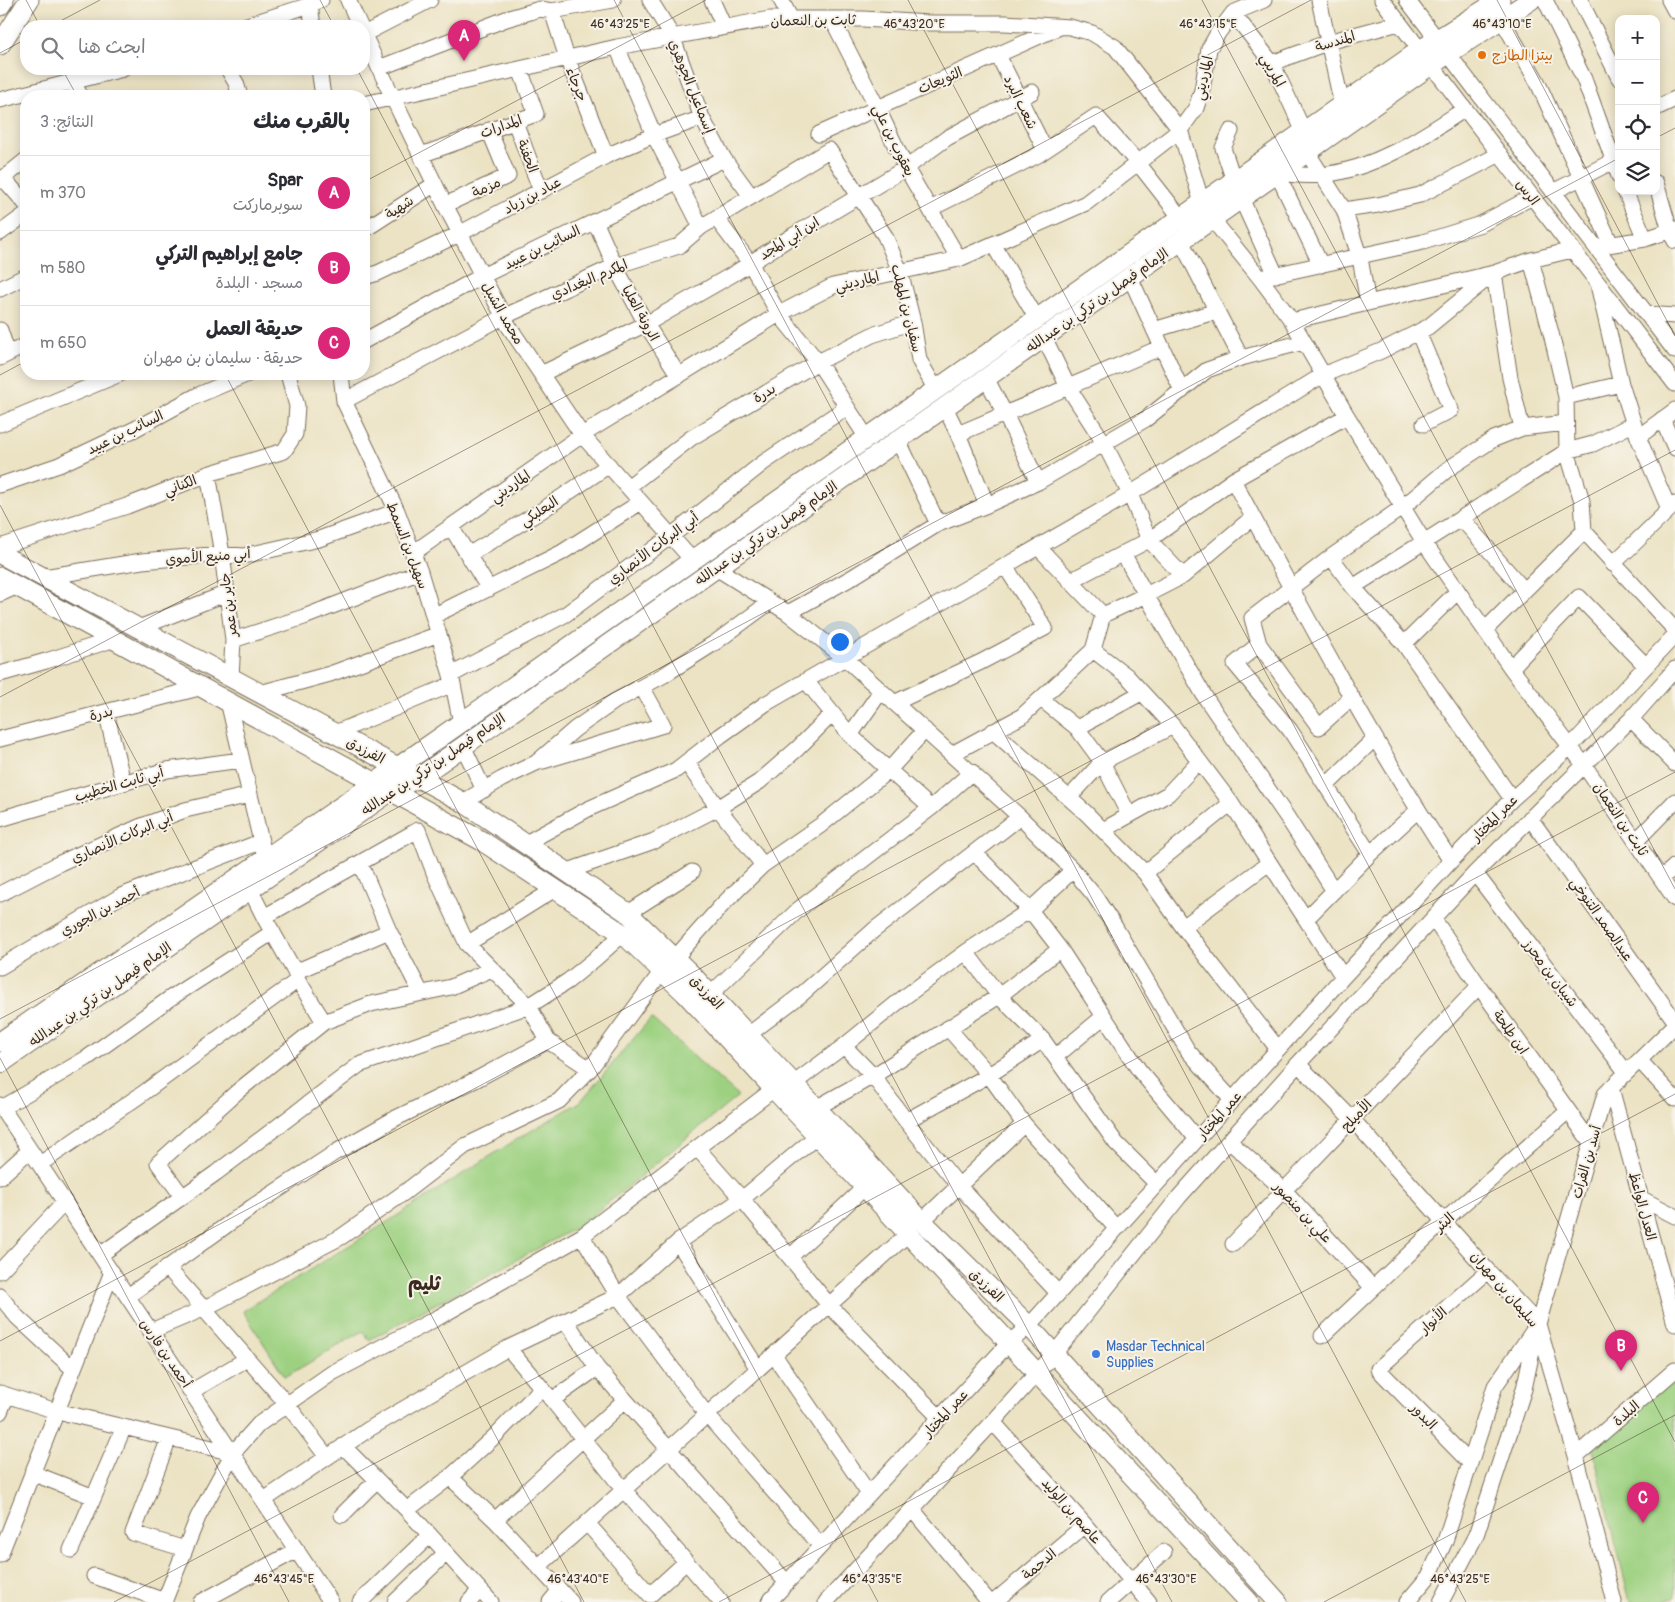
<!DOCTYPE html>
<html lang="ar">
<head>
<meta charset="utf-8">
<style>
  :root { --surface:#fff; --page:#f7f7f7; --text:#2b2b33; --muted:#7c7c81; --line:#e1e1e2; --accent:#db2777 }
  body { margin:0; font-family:Pangolin,"Playpen Sans Arabic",sans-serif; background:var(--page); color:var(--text); direction:rtl }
  .controls { position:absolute; right:15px; top:15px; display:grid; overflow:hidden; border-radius:10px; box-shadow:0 2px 12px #0003 }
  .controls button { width:45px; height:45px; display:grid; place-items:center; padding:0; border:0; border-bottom:1px solid var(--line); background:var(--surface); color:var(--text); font:25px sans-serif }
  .you { position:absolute; left:839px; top:641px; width:18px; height:18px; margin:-12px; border:4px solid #fff; border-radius:50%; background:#1a73e8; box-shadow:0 0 0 8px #1a73e833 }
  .badge { display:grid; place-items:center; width:32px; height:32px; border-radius:50%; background:var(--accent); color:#fff; font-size:16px; font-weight:700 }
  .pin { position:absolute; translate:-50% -41px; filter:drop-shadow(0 1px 2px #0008) }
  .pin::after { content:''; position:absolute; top:26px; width:18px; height:15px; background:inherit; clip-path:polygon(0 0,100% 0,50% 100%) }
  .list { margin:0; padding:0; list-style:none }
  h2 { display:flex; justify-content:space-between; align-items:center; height:65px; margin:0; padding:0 20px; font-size:21px }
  h2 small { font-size:16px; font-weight:400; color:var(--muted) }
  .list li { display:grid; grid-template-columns:32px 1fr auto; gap:15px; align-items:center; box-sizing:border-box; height:75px; padding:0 20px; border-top:1px solid var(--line) }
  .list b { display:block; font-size:19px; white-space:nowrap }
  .list p { margin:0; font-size:16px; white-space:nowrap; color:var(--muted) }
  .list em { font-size:16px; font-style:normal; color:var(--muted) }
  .icon { flex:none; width:28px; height:28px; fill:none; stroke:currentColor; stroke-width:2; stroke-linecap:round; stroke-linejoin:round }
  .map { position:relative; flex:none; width:1675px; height:1602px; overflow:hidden; direction:ltr }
  .search { position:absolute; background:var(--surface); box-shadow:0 2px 12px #0003; left:20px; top:20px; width:350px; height:55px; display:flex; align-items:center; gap:12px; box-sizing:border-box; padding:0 18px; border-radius:20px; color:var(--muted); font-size:19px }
  .panel { position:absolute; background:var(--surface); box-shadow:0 2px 12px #0003; left:20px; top:90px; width:350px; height:290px; border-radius:20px; direction:rtl }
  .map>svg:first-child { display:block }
  .green { fill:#9dd181; stroke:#6c7e50 }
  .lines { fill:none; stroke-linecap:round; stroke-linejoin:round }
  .minor-casing { stroke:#796b58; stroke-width:17 }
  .major-casing { stroke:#796b58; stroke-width:21 }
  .minor { stroke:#fff; stroke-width:15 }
  .major { stroke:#fff; stroke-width:19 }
  .ticks { fill:none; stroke:#3b2a1e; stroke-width:1; stroke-opacity:0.45 }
  .food-dot { fill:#e8710a; stroke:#f7f3e8; stroke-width:2 }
  .shop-dot { fill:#3f7fe0; stroke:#f7f3e8; stroke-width:2 }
  .labels { text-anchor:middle; stroke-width:4; stroke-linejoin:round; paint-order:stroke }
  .street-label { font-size:14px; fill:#3b2a1e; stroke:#f7f3e8 }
  .food-label { font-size:14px; fill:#c56008; stroke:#f7f3e8; text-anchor:start }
  .shop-label { font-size:14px; fill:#366cbe; stroke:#f7f3e8; text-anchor:start }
  .district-label { font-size:19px; font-weight:bold; fill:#3b2a1e; stroke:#f7f3e8 }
  .ticks-label { font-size:12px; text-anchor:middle; fill:#3b2a1e; stroke:#f7f3e8; stroke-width:4; stroke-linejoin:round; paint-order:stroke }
</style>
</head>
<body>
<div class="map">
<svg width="1675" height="1602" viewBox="0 0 1675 1602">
  <rect width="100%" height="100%" fill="#f7f3e8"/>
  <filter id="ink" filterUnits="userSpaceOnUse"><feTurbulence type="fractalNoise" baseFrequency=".02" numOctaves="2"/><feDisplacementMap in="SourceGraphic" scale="10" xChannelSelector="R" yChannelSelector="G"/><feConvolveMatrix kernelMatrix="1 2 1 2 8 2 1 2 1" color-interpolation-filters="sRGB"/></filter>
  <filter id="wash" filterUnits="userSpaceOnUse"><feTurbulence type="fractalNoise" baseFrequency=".0096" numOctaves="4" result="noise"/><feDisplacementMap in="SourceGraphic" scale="20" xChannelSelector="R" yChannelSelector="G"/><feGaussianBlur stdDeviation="1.12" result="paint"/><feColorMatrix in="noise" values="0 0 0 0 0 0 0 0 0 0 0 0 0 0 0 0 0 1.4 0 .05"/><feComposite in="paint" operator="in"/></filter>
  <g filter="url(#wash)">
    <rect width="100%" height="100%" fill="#ece3c4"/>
    <!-- green -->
    <path class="green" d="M651,1018L738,1096L581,1225L369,1340L363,1331L285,1377L243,1311L384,1224L514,1141L580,1102Z
      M1671,1380L1675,1396V1598L1656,1602H1630L1593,1449Z"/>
  </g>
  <g filter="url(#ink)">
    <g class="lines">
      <!-- minor casing -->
      <g class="minor-casing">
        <path id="minor" d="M348,0L360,26
          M650,0L672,36L702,118L724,159L751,196
          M712,0L724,27
          M781,0L791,19
          M1319,0L1342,105
          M1382,0L1675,384
          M1407,0L1675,351
          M1545,0L1584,79L1619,176
          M1580,0L1619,78
          M1669,0L1675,11
          M310,5L313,26
          M552,11L567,58L606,156
          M1233,13L1272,63L1304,132
          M1501,18L1537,81L1611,244
          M832,19L877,107L906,168L959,259
          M244,26L310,5L321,0
          M364,34L430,0
          M364,35L393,98L445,205L508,325L582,435L693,561
          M617,47L654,135L701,227
          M998,55L1045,150
          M1272,63L1332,41L1399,23
          M379,68L506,19L540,9L552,11L613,0
          M228,69L236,83L240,96
          M319,69L323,96
          M71,81L81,96
          M0,100L123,69
          M364,104L617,47L770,19H863L929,23H1005L1070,27L1092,33L1115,47L1180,130L1202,203
          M1656,108L1675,99
          M515,122L541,191
          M1231,131L1223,148L1234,181
          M819,134L1060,27
          M1307,152L1344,210L1360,258L1368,303
          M421,155L536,114L520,69
          M3,178L26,204
          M0,181L26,160
          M1656,183L1670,231L1675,241
          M1625,191L1645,239
          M1553,192L1619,158
          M1241,198L1276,275
          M445,205L508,176L489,130
          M930,209L1038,155L1096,116L1138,163L1181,218
          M1344,210L1378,205L1420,195L1500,154
          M716,218L750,263L779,314L818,362L867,438
          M1212,219L1260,278L1292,321L1347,416L1424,542L1511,668L1584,765L1675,899
          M595,221L615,266L646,324L679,376
          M364,230L435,184
          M0,233L26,214
          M1181,241L1241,358
          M993,244L1037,319
          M1601,246L1645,239L1675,229
          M1531,260L1551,333L1566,397L1567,451L1582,501L1584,531
          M1321,265L1277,173C1291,174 1308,177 1323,175C1377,168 1421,138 1465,109
          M364,277L378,273L459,234L606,156L654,135L702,118
          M1130,277L1182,391
          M1260,278L1423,242L1481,224L1532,197
          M0,289L26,276
          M1599,289L1621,384L1638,437L1669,509
          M1646,314L1675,316
          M1292,321L1494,273L1510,378L1522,428
          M0,330L8,354
          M1154,330L1217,311
          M1418,332L1451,410L1424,424
          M1044,337L1068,387L1104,443L1130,494L1149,540L1183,576
          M364,341L482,276L724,159
          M0,358L26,345
          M341,374L344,401L397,511L420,572L451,675L461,723
          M541,374L646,324L735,273L794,235L906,168L947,138L1032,92
          M986,378L1005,414L1038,482
          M1566,397L1621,384
          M344,401L503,317L615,266L679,246L701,227L829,150L885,236L900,271L913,322L919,360L936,390
          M945,407L958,434L987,505
          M1662,419L1675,448
          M0,424L120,374
          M958,434L1162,347
          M1638,437L1675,410
          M898,440L938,524
          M208,474L222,554L233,640L231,678
          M1233,480C1302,609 1371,739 1451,861
          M0,485L59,465L133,430L196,396L248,374
          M628,487L691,438L818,362L872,335L913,322
          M1461,518L1524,590
          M451,527L489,589
          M0,547L127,506L208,474L284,451L295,434L297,406L288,374
          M413,553L582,435L779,314L833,286L959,259L1086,203L1180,130L1196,108L1202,90L1209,49L1218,33L1233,13L1264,0
          M1123,553L1146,595L1205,697L1287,817L1334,891
          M468,555L541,511L609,465
          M1331,557L1353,587L1404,644L1512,799
          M1613,564L1675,504
          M716,568L788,613L845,658L1020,817L1073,870L1094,895L1115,927L1188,1051L1232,1100
          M44,577L142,561L222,554L243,556L319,539L397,511
          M1070,581L1149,540L1233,480L1347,416
          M1353,587L1567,451L1593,444L1633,424
          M0,594L18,586
          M788,613L851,578L938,524L987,505L1038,482L1146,419L1207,370L1241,358L1304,342
          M1103,615L1146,595L1183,576L1253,517
          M433,616L561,553L641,502
          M139,628L227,593
          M1485,630L1584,531L1675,630
          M233,640L304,617L420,572
          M1259,644L1252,618L1331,557L1403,507L1448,469L1494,439L1522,428L1566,423
          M1404,644L1458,591
          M1093,650L1127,676L1173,726L1231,803L1343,977
          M1511,668L1579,597L1646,666
          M0,674L46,661L115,639
          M451,675L566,614L671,536L763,463L847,407
          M806,681L850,735L931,808
          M260,693L330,674L439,634
          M1352,697L1319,727L1259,644L1235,664L1290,730L1370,854
          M1041,699L1077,728L1102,762L1129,815
          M228,701L263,850
          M894,703L981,662L1045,628L1005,566
          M106,712L123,782
          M1631,719L1675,764
          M1077,728L1141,693
          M993,731L1086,813L1145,873L1183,927L1278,1049
          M335,733L453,684
          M850,735L881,691
          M0,739L203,687
          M463,746L484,790
          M952,754L1022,716L1060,681L1093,650L1103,615L1038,547
          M543,761L663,725L642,687
          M686,762L718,808L763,865
          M1327,785L1375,738
          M1069,798L1102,762L1173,726
          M463,802L502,779L536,763L575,729L615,701L664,675L716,642L770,602
          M1530,818L1675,1021
          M0,819L167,770L241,760
          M1103,830L1168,794L1199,761
          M1636,841L1675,801
          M524,844L588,809L676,770L720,736L765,704L1130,494L1323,375L1381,351L1428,327L1494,273L1531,260L1572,250
          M975,853L1030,910L1060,949L1139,1070L1197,1139
          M360,863L389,931L421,993
          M565,872L654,841L718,808L759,782L797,749L832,714
          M1145,873L1231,803
          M1475,873L1626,1072
          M1662,878L1675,866
          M250,889L264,917L295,972L298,980L324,1022
          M0,894L60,863L139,827L185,810L250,795
          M628,913L692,872
          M264,917L418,830L435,875L467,944L529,1006L548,1041L590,1069
          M1433,918L1479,986L1592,1144
          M1306,919L1370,854L1418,810
          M1183,927L1269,863
          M467,944L555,889
          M966,952L999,996L1043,1040L1116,1143L1157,1184
          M675,958L723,904L763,865L821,825L889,770L925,730
          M0,967L121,896L260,842
          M295,972L389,931
          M710,995L799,909L931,808L972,772
          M948,1028L989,1075L1024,1124L1116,1228
          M748,1035L802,994L874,930L1020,817
          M844,1046L873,1076L906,1121L959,1186L1058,1293
          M1055,1057L1103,1017
          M1640,1061L1675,1099
          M1298,1064L1352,1119L1488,1271L1538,1324L1576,1456L1614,1602
          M793,1084L844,1046L903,998L966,952L1030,910L1073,870
          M1611,1088L1675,1324
          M0,1105L331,1602
          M2,1108L87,1058L169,999L273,932
          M816,1108L873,1076L999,996L1060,949
          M906,1121L989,1075L1043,1040
          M1229,1141L1284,1190L1373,1288
          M698,1149L742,1199L829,1305L940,1418
          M40,1164L142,1094L298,980
          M0,1177L30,1150
          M182,1196L158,1163L238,1091L324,1022L371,1004L451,987L492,969
          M1642,1199L1675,1216
          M922,1221L1024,1124
          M582,1236L618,1296L707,1415L821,1546
          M678,1242L758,1369
          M1233,1244L1479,986
          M100,1255L216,1173L359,1065L529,1006L568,981L595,959L623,934
          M790,1257L865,1187
          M167,1267L287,1404L327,1457
          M0,1271L65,1202
          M0,1296L17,1317L73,1369
          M128,1296L252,1207L336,1152L396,1118L477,1079L548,1041
          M566,1321L597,1368L787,1583
          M151,1331L203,1309L341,1237L405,1192L465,1146L559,1101L590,1069L662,971
          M1322,1336L1445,1220L1568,1111
          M508,1348L552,1400L624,1490L721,1602
          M774,1355L869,1494
          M192,1391L247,1359
          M0,1393L56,1411L233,1453
          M552,1400L597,1368
          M0,1412L7,1395
          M993,1422L1085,1525L1149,1602
          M169,1438L133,1533L185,1549
          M343,1446L407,1510L491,1602
          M1576,1456L1675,1370
          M1470,1463L1378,1369L1488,1271
          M32,1473L94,1497
          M450,1477L495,1520L571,1602
          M264,1500L369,1429L508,1348L618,1296L678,1242L742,1199L817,1136
          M912,1509L989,1602
          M407,1510L450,1477L495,1436L542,1388
          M342,1515L377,1480
          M495,1520L625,1400
          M587,1523L650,1595L686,1562
          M71,1550L124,1427
          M0,1555L112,1272
          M539,1566L908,1234
          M94,1576L165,1601
          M164,1602L198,1517L233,1453L259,1424L332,1373L439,1317L582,1236L774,1089
          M201,1602L297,1550
          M360,1602L430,1535
          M395,1602L446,1553
          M469,1602L480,1590
          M550,1602L560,1590
          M769,1602L1009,1343L1029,1326L1343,977L1451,861L1512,799L1570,747L1675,635
          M826,1602L993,1422L1054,1354L1179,1197L1298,1064L1475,873L1631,719L1675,669
          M994,1602L1085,1525
          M1108,1602L1164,1552
          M1407,1602L1429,1576L1445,1541L1495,1386L1533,1331
          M1441,1602L1476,1535L1524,1389L1538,1324L1605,1094L1675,1025"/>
      </g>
      <!-- major casing -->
      <g class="major-casing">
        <path id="major" d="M0,6L4,0
          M0,45L29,0
          M0,554L463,802L628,913L691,974L922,1221L1029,1326L1278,1602
          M0,577L482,841L623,934L685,993L1249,1602
          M0,1042L398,767L1420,50L1500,0
          M0,1064L391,791L418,778L1431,65L1531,0"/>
      </g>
      <!-- minor -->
      <use href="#minor" class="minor"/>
      <!-- major -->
      <use href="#major" class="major"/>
    </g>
  </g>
  <!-- ticks -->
  <path class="ticks" d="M26,0L40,26M320,0L334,26M614,0L1466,1602M908,0L1675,1442M1202,0L1675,889M1497,0L1675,336M51,26L100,0M0,53L26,39M62,69L77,96M357,69L1172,1602M1656,138L1675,128M364,182L706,0M225,374L878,1602M0,375L26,361M0,505L584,1602M0,697L1311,0M0,1019L1619,158M0,1058L289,1602M0,1341L1675,450M114,1602L1675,772M719,1602L1675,1094M1324,1602L1675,1415"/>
  <!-- markers -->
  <circle class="food-dot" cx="1482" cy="55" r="5"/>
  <circle class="shop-dot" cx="1096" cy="1354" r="5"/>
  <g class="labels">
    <!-- street labels -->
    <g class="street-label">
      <text transform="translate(813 20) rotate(-1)" y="5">ثابت بن النعمان</text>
      <text transform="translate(1335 41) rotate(-17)" y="5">المندسة</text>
      <text transform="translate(1273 70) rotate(61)" y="5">المريبي</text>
      <text transform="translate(1203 78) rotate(-78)" y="5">المارديني</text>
      <text transform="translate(940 80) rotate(-23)" y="5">الثويعات</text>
      <text transform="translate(577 84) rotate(68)" y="5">جرجاء</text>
      <text transform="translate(692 86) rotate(68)" y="5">إسماعيل الجوهري</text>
      <text transform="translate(1021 102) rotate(64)" y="5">شعب البرد</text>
      <text transform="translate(501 126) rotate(-20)" y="5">المدارات</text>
      <text transform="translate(894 140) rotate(64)" y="5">يعقوب بن علي</text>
      <text transform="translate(528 156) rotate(69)" y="5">الحفنة</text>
      <text transform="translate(486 187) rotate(-25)" y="5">مزمة</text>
      <text transform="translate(1528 192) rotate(53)" y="5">الرس</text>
      <text transform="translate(532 195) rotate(-28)" y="5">عباد بن زياد</text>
      <text transform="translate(399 207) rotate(-33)" y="5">شهية</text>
      <text transform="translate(789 238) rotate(-32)" y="5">ابن أبي المجد</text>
      <text transform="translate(542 247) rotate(-26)" y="5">السائب بن عبيد</text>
      <text transform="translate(589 279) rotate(-23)" y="5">المكرم البغدادي</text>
      <text transform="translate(857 281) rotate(-14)" y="5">المارديني</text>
      <text transform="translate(1097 300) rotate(-35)" y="5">الإمام فيصل بن تركي بن عبدالله</text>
      <text transform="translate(907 308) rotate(76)" y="5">سفيان بن المهلب</text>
      <text transform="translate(503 313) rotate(60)" y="5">محمد الشبل</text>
      <text transform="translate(641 313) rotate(61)" y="5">الرونة العليا</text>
      <text transform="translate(764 393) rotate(-31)" y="5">بدرة</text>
      <text transform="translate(125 432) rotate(-26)" y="5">السائب بن عبيد</text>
      <text transform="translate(180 485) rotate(-21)" y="5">الكناني</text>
      <text transform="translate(510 486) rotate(-35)" y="5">المارديني</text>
      <text transform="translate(539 511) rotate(-33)" y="5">البعلبكي</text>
      <text transform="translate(766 533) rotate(-35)" y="5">الإمام فيصل بن تركي بن عبدالله</text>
      <text transform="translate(408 545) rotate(69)" y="5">سهيل بن السمط</text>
      <text transform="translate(653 548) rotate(-37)" y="5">أبي البركات الأنصاري</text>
      <text transform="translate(208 556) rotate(-4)" y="5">أبي منيع الأموي</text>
      <text transform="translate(228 605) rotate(-97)" y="5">جابر بن عمر</text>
      <text transform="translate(101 713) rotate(-14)" y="5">بدرة</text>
      <text transform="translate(366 750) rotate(28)" y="5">الفرزدق</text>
      <text transform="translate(433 764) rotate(-34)" y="5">الإمام فيصل بن تركي بن عبدالله</text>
      <text transform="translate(119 784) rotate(-16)" y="5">أبي ثابت الخطيب</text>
      <text transform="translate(1494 818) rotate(-45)" y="5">عمر المختار</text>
      <text transform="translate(1621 819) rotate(56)" y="5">ثابت بن النعمان</text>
      <text transform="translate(122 837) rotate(-23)" y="5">أبي البركات الأنصاري</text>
      <text transform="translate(100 911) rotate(-28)" y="5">أحمد بن الجوري</text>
      <text transform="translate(1602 919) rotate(55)" y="5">عبدالصمد التنوخي</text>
      <text transform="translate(1551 973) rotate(53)" y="5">شيبان بن محرز</text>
      <text transform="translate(707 992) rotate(47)" y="5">الفرزدق</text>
      <text transform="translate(100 994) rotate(-35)" y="5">الإمام فيصل بن تركي بن عبدالله</text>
      <text transform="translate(1511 1032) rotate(55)" y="5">ابن طلحة</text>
      <text transform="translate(1219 1115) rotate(-48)" y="5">عمر المختار</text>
      <text transform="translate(1356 1115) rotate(-46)" y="5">الأميلح</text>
      <text transform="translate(1586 1162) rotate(-74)" y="5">أسد بن الفرات</text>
      <text transform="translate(1643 1206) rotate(75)" y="5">العدل الواعظ</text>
      <text transform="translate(1303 1212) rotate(47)" y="5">علي بن منصور</text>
      <text transform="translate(1444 1222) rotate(-42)" y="5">البئر</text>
      <text transform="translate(987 1285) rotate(44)" y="5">الفرزدق</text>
      <text transform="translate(1505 1289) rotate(49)" y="5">سليمان بن مهران</text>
      <text transform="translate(1433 1320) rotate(-42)" y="5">الأنوار</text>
      <text transform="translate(166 1353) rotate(56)" y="5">أحمد بن فارس</text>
      <text transform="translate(945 1413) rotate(-47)" y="5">عمر المختار</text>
      <text transform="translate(1626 1413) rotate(-41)" y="5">البلدة</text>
      <text transform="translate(1424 1416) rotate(46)" y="5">البدور</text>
      <text transform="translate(1072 1511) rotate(49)" y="5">عاصم بن الوليد</text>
      <text transform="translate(1039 1564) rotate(-40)" y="5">الدحمة</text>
    </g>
    <!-- food labels -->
    <g class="food-label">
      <text x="1492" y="60">بيتزا الطازج</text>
    </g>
    <!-- shop labels -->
    <g class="shop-label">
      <text x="1106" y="1351">Masdar Technical<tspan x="1106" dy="16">Supplies</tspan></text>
    </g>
    <!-- district labels -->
    <g class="district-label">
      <text x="424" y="1290">ثليم</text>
    </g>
  </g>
  <g class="ticks-label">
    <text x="620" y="28">46°43'25"E</text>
    <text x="1208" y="28">46°43'15"E</text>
    <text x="914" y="28">46°43'20"E</text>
    <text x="1502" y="28">46°43'10"E</text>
    <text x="284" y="1583">46°43'45"E</text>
    <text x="578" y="1583">46°43'40"E</text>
    <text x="872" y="1583">46°43'35"E</text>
    <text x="1166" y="1583">46°43'30"E</text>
    <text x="1460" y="1583">46°43'25"E</text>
  </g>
</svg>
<div class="controls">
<button>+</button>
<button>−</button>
<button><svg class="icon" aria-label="locate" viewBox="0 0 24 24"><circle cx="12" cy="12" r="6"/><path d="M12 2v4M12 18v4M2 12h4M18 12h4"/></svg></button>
<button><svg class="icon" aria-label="layers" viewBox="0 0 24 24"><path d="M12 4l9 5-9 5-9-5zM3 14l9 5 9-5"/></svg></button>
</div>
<div class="you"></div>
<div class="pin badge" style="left:464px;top:61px">A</div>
<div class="pin badge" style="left:1621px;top:1371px">B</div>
<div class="pin badge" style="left:1643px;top:1523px">C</div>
<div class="search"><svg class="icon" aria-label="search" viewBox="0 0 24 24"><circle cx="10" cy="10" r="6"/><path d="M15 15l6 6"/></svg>ابحث هنا</div>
<section class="panel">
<h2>بالقرب منك<small>النتائج: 3</small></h2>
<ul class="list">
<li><span class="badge">A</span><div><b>Spar</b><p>سوبرماركت</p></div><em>370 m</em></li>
<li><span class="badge">B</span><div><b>جامع إبراهيم التركي</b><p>مسجد · البلدة</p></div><em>580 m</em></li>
<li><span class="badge">C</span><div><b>حديقة العمل</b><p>حديقة · سليمان بن مهران</p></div><em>650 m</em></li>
</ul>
</section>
</div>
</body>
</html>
